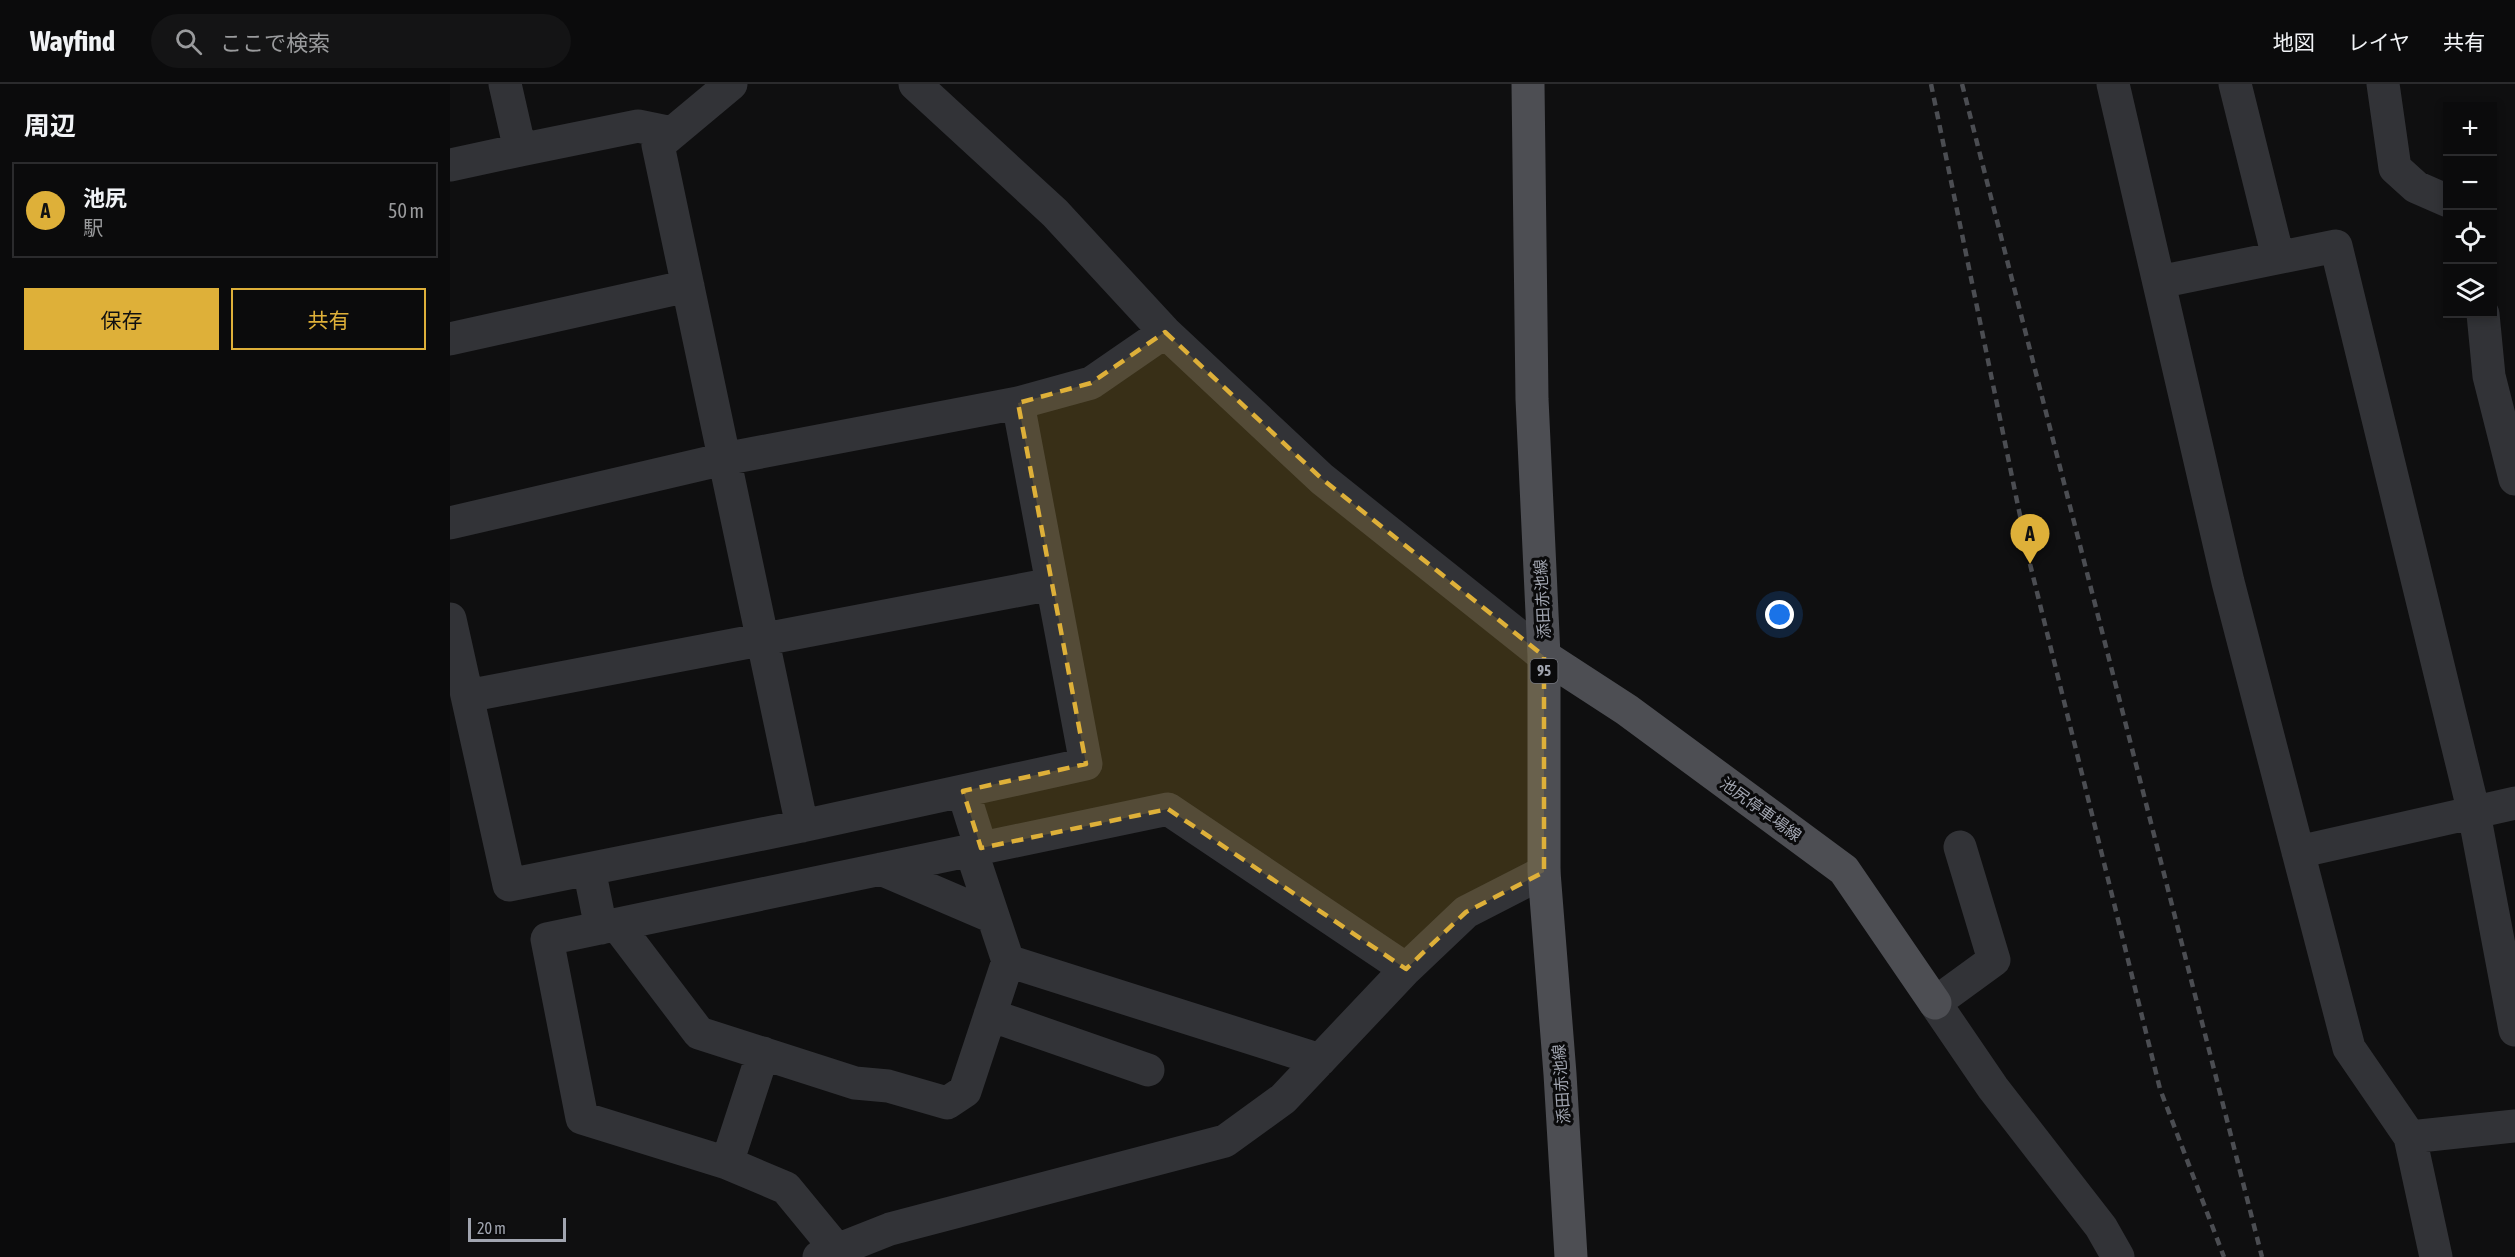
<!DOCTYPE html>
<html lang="ja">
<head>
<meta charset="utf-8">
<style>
  :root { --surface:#0b0b0c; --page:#141415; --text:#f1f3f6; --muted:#9a9b9d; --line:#2b2b2d; --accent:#deb039 }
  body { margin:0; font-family:"Asap Condensed","Noto Sans JP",sans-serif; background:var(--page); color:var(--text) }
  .controls { position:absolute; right:18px; top:18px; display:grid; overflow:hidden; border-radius:0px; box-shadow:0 3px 9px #0003 }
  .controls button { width:54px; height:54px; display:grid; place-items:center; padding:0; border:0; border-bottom:2px solid var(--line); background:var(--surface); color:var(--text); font:30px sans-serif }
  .scale { position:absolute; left:18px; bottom:15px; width:98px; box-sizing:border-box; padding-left:6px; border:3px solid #a1a5b0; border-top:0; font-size:16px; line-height:21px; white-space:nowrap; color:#a1a5b0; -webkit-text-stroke:4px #0a0a0b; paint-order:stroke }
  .you { position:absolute; left:1330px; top:531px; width:21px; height:21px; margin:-15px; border:4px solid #fff; border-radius:50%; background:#1a73e8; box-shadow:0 0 0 9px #1a73e833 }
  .badge { display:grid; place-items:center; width:39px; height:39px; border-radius:50%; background:var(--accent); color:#111; font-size:20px; font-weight:700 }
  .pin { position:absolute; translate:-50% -50px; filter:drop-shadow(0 2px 3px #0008) }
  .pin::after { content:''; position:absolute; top:32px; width:21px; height:18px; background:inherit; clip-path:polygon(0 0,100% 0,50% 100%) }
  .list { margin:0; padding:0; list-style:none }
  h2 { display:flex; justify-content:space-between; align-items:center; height:78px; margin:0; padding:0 24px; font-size:26px }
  h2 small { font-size:20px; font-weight:400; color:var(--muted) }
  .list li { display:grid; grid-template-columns:39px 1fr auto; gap:18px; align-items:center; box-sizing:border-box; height:96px; margin:0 12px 12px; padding:0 12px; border:2px solid var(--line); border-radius:0px }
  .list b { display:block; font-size:22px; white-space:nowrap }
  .list p { margin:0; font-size:20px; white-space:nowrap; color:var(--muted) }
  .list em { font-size:20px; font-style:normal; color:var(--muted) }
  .actions { display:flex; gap:12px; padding:18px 24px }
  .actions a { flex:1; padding:14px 0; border:2px solid var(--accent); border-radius:0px; text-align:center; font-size:21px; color:var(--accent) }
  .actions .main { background:var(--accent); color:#111 }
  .icon { flex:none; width:33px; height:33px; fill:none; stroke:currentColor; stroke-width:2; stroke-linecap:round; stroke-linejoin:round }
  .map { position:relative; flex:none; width:2065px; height:1173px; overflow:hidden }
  header { display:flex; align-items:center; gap:36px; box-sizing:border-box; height:84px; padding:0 30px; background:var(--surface); border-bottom:2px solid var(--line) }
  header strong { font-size:28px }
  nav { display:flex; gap:33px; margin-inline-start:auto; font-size:21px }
  .search { width:420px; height:54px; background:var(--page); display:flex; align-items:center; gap:15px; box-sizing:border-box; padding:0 21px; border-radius:33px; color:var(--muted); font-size:22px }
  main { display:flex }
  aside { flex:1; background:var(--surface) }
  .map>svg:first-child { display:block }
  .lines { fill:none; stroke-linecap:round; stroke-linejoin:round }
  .minor { stroke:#323337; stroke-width:33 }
  .major { stroke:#4d4e53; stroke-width:33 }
  .rail { stroke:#4b4d52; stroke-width:4.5; stroke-dasharray:8 6; stroke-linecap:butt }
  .marked { fill:#deb039; fill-opacity:0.2; stroke:#deb039; stroke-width:4.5; stroke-dasharray:12 8; stroke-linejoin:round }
  .labels { text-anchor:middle; stroke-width:6; stroke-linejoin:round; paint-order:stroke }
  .shield { fill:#0a0a0b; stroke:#74767e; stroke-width:1.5 }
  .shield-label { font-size:15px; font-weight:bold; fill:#a1a5b0 }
  .street-label { font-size:16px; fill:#a1a5b0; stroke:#0a0a0b }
</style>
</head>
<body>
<header>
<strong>Wayfind</strong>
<div class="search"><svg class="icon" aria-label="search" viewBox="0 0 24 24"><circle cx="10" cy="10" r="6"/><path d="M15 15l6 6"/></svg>ここで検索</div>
<nav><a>地図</a><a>レイヤ</a><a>共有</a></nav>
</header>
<main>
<aside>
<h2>周辺<small></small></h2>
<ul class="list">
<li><span class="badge">A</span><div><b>池尻</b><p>駅</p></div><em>50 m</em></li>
</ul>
<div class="actions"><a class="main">保存</a><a>共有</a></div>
</aside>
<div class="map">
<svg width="2065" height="1173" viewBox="0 0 2065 1173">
  <rect width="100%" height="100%" fill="#0f0f10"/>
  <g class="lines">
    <!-- minor -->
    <path class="minor" d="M281,0L208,61L352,742
      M465,0L605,129L715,248L872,395L1094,572
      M1663,0L1778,498L1899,964L1960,1053L2065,1042
      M1785,0L1828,173
      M1933,0L1945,84L1966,103L1998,117
      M70,66L188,42L222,49
      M0,81L70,66L55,0
      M1709,198L1886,162L2024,729L2065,946
      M2033,230L2039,292L2065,395
      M0,255L238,202
      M568,319L641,299L715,248
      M0,439L274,375L568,319L636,680L352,742L59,801L0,535
      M17,612L602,500
      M513,707L531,764
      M1510,763L1544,876L1485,919L1543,1004L1651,1143L1668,1173
      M521,766L558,877L870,976
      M1848,768L2065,719
      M139,785L151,844
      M431,785L543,833
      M167,841L249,949L405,999L438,1002L497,1019L515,1007L558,877
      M540,931L698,986
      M1960,1053L1986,1173
      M277,1079L313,969
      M387,1166L336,1104L277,1079L132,1034L97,855L718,725L956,885
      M369,1173L440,1145L775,1057L833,1015L956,885L1016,828L1094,788"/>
    <!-- major -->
    <path class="major" d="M1078,0L1082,315L1094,572V788L1110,990L1121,1173
      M1094,572L1177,626L1394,786L1485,919"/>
    <!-- rail -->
    <path class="rail" d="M1481,0L1580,480L1710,1005L1774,1173
      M1512,0L1812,1173"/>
  </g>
  <!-- marked area -->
  <path class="marked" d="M715,248L872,395L1094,572V788L1016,828L956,885L718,725L531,764L513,707L636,680L568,319L641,299Z"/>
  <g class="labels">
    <!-- shield labels -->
    <rect class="shield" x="1080.5" y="575" width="27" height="24" rx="4.5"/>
    <g class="shield-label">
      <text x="1094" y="592">95</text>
    </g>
    <!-- street labels -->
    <g class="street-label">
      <text transform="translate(1092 515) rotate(-93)" y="6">添田赤池線</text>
      <text transform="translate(1311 725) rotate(36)" y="6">池尻停車場線</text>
      <text transform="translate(1111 1000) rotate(-94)" y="6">添田赤池線</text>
    </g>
  </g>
</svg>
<div class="controls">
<button>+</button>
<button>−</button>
<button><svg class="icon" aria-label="locate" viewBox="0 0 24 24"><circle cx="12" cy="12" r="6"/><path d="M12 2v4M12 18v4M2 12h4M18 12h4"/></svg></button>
<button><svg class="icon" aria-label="layers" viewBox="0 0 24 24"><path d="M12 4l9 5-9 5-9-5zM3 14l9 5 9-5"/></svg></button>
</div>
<div class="scale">20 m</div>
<div class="you"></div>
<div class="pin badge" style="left:1580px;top:480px">A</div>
</div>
</main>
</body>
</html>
